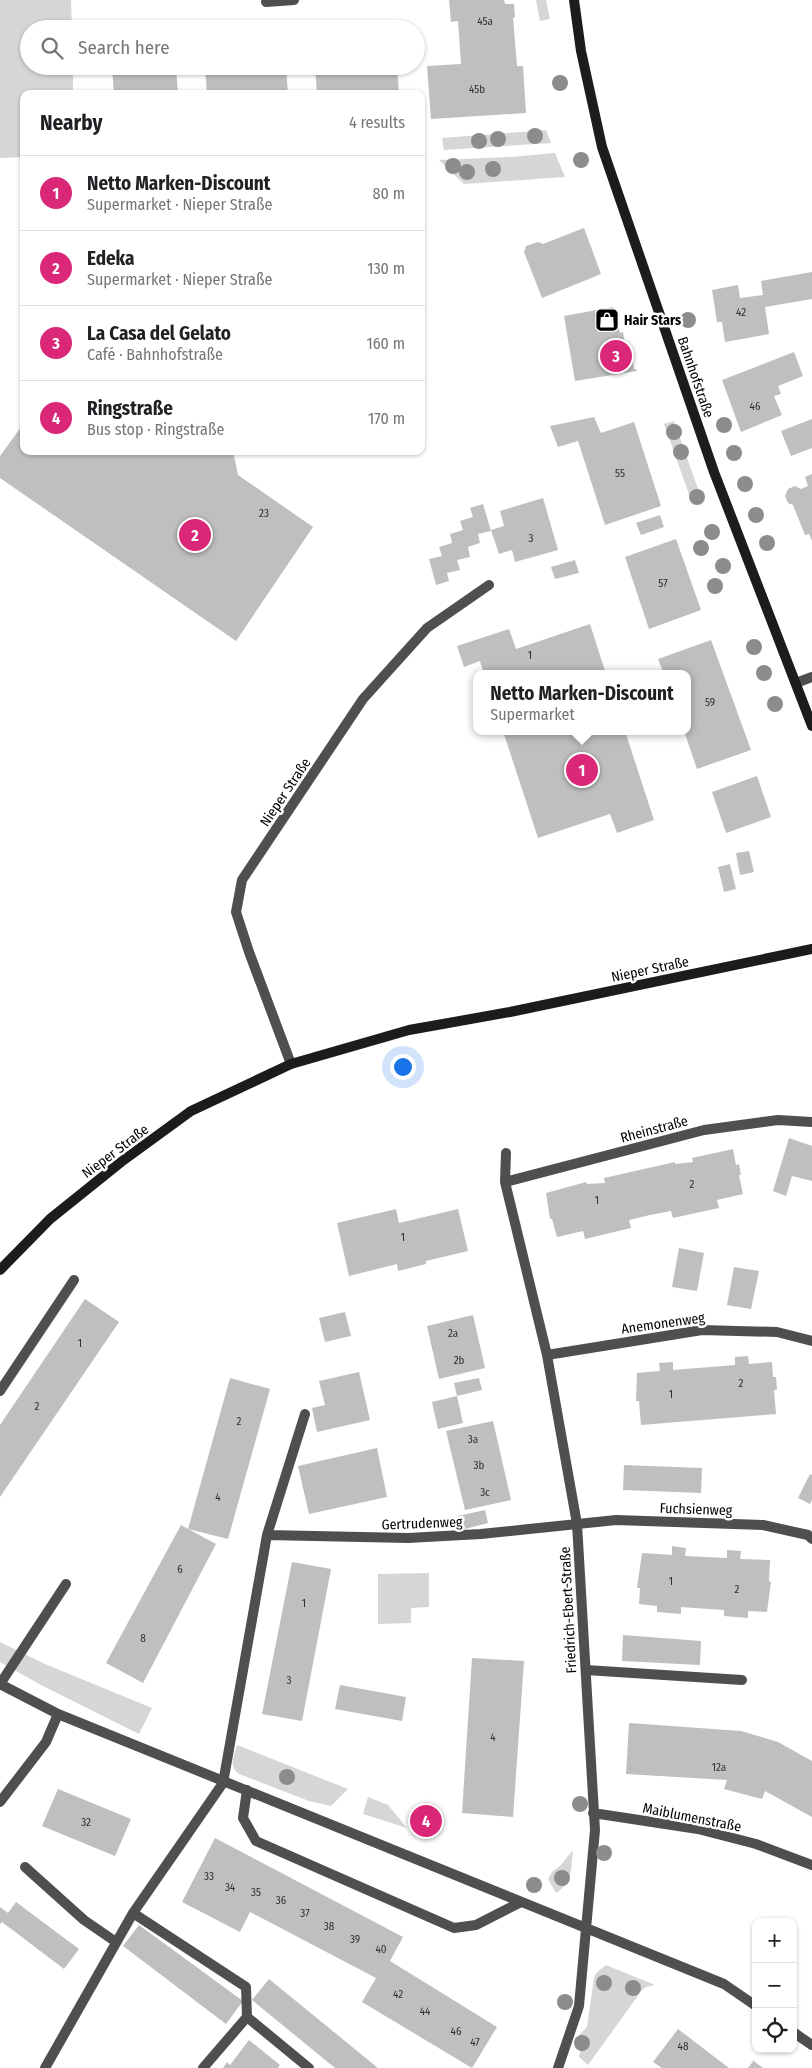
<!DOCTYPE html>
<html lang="en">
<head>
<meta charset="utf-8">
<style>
  :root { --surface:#fff; --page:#f6f6f6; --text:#202124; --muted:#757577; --line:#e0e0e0; --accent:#db2777 }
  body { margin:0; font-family:"Fira Sans Condensed",sans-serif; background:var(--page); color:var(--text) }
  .controls { position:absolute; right:15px; bottom:15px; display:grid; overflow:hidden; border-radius:10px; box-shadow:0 1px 4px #0004 }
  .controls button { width:45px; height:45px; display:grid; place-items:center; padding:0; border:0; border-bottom:1px solid var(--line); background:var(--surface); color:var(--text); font:25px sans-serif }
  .you { position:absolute; left:402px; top:1066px; width:18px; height:18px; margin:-12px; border:4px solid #fff; border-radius:50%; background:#1a73e8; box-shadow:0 0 0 8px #1a73e833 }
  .badge { display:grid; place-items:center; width:32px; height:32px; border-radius:50%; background:var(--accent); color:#fff; font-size:16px; font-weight:700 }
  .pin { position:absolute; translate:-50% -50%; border:2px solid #fff; box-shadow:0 1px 5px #0006 }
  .popup { position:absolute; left:473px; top:670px; width:218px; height:65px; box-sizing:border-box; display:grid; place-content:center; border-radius:10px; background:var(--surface); filter:drop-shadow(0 1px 4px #0005); font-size:16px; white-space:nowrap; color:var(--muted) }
  .popup b { font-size:19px; color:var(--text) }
  .popup::after { content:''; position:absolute; left:50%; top:100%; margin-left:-10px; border:10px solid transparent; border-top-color:var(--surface) }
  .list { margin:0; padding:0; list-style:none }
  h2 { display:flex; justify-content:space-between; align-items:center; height:65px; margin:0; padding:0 20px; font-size:21px }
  h2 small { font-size:16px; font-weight:400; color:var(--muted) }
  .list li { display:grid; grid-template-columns:32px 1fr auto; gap:15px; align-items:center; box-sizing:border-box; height:75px; padding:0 20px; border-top:1px solid var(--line) }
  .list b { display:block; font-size:19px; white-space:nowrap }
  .list p { margin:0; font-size:16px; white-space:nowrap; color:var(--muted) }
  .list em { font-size:16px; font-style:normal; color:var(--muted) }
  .icon { flex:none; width:28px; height:28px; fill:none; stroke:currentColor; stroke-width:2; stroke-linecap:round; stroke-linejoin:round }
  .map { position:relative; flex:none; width:812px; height:2068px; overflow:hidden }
  .search { position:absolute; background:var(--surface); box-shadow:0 1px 4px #0004; left:20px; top:20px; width:405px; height:55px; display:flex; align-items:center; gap:12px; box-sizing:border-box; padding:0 18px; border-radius:28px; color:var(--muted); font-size:19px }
  .panel { position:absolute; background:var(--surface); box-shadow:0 1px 4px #0004; left:20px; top:90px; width:405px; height:365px; border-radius:10px }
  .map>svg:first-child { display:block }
  .green { fill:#d6d6d6 }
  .building { fill:#bfbfbf }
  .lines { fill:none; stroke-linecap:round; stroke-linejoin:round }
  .lane { stroke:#4f4f4f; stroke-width:10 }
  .street { stroke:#4f4f4f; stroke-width:10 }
  .secondary { stroke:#1c1c1c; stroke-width:10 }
  .tree { fill:#8c8c8c }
  .labels { text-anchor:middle; stroke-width:5; stroke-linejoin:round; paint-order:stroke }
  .number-label { font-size:11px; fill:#303030 }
  .poi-label { font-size:14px; font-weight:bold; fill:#000; stroke:#fff; text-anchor:start }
  .street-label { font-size:14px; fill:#000; stroke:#fff }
</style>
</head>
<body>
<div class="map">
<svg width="812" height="2068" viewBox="0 0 812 2068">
  <rect width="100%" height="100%" fill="#fff"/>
  <!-- green -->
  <path class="green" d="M0,0H71L72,29H29V66H73V94H24V157L0,158Z
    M536,0H546L550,19L540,21Z
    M546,130L551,143L444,150L442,138Z
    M555,153L565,177L464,184L439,160L510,157Z
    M674,421L702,500L692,503L664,424Z
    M429,1573V1607L411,1608V1623L378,1624V1574Z
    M0,1642L45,1664L152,1708L139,1734L41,1685L0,1662Z
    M237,1745L348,1789L331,1806L309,1801L239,1774C228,1766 234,1756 237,1745Z
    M368,1797L388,1805L407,1828L363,1814Z
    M573,1850C571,1868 573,1883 556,1893L548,1879L552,1872L560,1866Z
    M606,1965L655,1985L646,1987L642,1990L588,2065L579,2057L580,2052L576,2044L579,2035L587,2027L594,1978L596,1973Z"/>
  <!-- building -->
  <path class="building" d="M449,0H504L505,4H514L515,17L513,18L517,66H523L526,113L431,119L427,66L461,64L458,21L451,22Z
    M173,20V29H109V25Z
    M112,66H176L178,94H114Z
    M205,66H286L288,94H207Z
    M315,66H397L399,94H317Z
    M584,228L601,274L542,298L524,252L526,246L538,242L543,244Z
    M812,272V299L765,307L769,334L725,342L722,322H717L712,290L738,285L740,298L763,295L761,281Z
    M613,307L620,333L623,332L625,345L627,344L630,357L632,356L634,369H636L637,371L575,381L564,316Z
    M794,352L803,376L778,386L781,394L774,396L782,415L741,432L722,380Z
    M594,417L601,433L634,422L661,506L605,525L578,441L558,447L550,426Z
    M812,419V448L791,456L781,431Z
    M24,423V451H233L238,475L313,527L236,641L0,478V456Z
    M812,474V541L809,534L805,535L793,505L788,503L785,496L788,489L795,486L801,489L808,486L805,477Z
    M543,498L558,550L515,562L512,550L499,554L491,530L504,526L500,511Z
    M483,504L491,531L478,534L480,543L468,547L470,557L457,560L460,570L447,573L449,581L436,585L429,559L442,556L439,547L452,543L450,534L463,530L460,521L473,517L470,508Z
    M660,515L664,527L641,535L636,523Z
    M676,539L701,610L649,629L625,557Z
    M575,560L579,573L555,579L551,567Z
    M590,624L606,674H484L480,661L464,667L457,646L509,629L516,649Z
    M711,640L751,750L697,769L684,731H687V674H664L658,659Z
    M503,731H625L654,820L617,833L610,814L538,838Z
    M757,776L771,817L726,833L712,792Z
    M749,851L754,872L740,875L736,853Z
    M730,864L736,889L724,892L718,867Z
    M789,1138L812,1146V1181L792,1176L786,1196L773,1191Z
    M733,1149L736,1165L739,1164L741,1175H739L743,1194L717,1200L719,1208L673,1218L671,1211L650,1215L629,1220L631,1228L585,1239L583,1231L557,1237L552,1219H550L546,1193L586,1182L587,1184L605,1183L604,1178L675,1162V1164L693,1162L692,1158Z
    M396,1209L399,1223L458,1209L468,1251L426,1261V1264L398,1271L397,1264L349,1276L337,1223Z
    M679,1248L704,1253L697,1291L672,1287Z
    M734,1267L759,1271L751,1309L727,1305Z
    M85,1299L119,1322L0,1497V1425Z
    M345,1312L351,1336L325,1342L319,1318Z
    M473,1315L485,1368L439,1379L427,1326Z
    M748,1356L749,1364L772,1362L773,1377H776L777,1390H774L776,1414L641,1425L639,1401H636L637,1373L660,1371L659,1363L673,1362V1370L735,1365V1357Z
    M359,1372L370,1420L317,1432L312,1408L325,1405L319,1381Z
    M230,1378L270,1389L228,1539L188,1529L216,1544L143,1683L106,1663L181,1525L188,1529Z
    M479,1378L482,1390L457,1396L454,1383Z
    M457,1396L463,1423L438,1429L432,1402Z
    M493,1421L511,1500L465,1510L446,1431Z
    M377,1448L387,1497L309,1514L298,1466Z
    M624,1465L702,1468L701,1493L623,1490Z
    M810,1474L812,1475V1500L810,1504L798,1498Z
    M485,1510L488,1523L461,1530L458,1516Z
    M672,1546L686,1548L685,1556L727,1558V1550L741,1551L740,1559L770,1560L769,1581L771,1582L767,1612L748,1611V1618L724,1616V1610L681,1607V1614L657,1612V1606L639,1604L640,1588H637L642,1553L672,1555Z
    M292,1562L331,1569L302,1721L262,1714Z
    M623,1635L701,1641L700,1665L622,1661Z
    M472,1658L524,1661L513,1817L462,1813Z
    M340,1685L406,1697L402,1721L335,1709Z
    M629,1723L741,1731L778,1742L812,1761V1817L765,1791L762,1799L724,1789L727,1780L626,1774Z
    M58,1789L131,1819L115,1856L42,1826Z
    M215,1838L403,1937L390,1961L497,2027L472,2068L362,2002L376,1978L250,1912L240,1932L182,1902Z
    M16,1902L79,1949L64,1969L2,1922L0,1924V1907L8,1913Z
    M139,1925L243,2001L226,2024L123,1946Z
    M269,1979L378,2068H335L252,2000Z
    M678,2029L729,2068H662L653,2062Z
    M249,2040L280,2065L278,2068H223L227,2062L230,2065Z
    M754,2060L755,2062L763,2068H748Z"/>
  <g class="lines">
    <!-- lane -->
    <path class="lane" d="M266,2L294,0
      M586,1670L742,1680
      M0,1684L66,1584
      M223,1783L133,1913L246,1987L247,2017
      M247,1790L243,1818L256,1841L454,1928L476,1925L521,1902
      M25,1867L84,1920L116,1942
      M45,2068L133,1913"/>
    <!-- street -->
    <path class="street" d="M796,683L812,677
      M291,1064L249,952L236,912L242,880L363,699L427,628L489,585
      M506,1153L505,1182L547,1355L577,1524L595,1830L579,2006L558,2068
      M505,1182L704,1130L778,1120L812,1122
      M547,1355L702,1330L777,1332L812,1341
      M0,1391L74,1280
      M267,1535L408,1538L481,1534L616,1520L763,1525L808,1535L812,1539
      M0,1684L58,1714L724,1984L756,2006
      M223,1783L267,1535L305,1414
      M0,1802L46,1742L58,1714
      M593,1813L698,1829L756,1844L812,1865
      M793,2032L812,2045
      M203,2068L247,2017L309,2068"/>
    <!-- secondary -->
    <path class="secondary" d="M574,0L581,51L602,147L714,472L812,726
      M0,1270L50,1219L121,1162L191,1111L291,1064L409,1030L510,1012L812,949"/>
  </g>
  <!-- trees -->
  <g class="tree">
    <circle cx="560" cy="83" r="8"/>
    <circle cx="535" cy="136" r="8"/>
    <circle cx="498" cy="139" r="8"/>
    <circle cx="479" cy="141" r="8"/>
    <circle cx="581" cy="160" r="8"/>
    <circle cx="453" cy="166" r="8"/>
    <circle cx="493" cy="169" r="8"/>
    <circle cx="467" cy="172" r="8"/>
    <circle cx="688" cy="320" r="8"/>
    <circle cx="724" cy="425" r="8"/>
    <circle cx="674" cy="432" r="8"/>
    <circle cx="681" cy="452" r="8"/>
    <circle cx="734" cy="453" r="8"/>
    <circle cx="745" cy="484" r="8"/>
    <circle cx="697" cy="497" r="8"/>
    <circle cx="756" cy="515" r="8"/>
    <circle cx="712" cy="532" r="8"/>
    <circle cx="767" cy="543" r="8"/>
    <circle cx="701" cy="548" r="8"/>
    <circle cx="723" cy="566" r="8"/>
    <circle cx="715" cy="586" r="8"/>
    <circle cx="754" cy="647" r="8"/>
    <circle cx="764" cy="673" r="8"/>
    <circle cx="775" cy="704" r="8"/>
    <circle cx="287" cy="1777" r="8"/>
    <circle cx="580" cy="1804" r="8"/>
    <circle cx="604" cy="1853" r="8"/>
    <circle cx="562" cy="1878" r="8"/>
    <circle cx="534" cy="1885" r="8"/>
    <circle cx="604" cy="1983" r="8"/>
    <circle cx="633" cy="1988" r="8"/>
    <circle cx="565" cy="2002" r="8"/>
    <circle cx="582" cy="2043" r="8"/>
  </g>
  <!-- icons -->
  <defs>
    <g id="shop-square" transform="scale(1.25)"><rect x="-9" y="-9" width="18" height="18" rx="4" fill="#000" stroke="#fff"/><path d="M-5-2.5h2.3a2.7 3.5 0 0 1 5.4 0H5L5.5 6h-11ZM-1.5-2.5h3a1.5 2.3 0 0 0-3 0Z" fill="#fff"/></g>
  </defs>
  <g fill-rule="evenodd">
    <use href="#shop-square" x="607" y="320"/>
  </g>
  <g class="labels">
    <!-- number labels -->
    <g class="number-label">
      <text x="485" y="25">45a</text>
      <text x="477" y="93">45b</text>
      <text x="741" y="316">42</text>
      <text x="755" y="410">46</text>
      <text x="620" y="477">55</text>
      <text x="264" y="517">23</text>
      <text x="531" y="542">3</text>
      <text x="663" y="587">57</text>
      <text x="530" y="659">1</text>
      <text x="710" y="706">59</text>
      <text x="692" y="1188">2</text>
      <text x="597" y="1204">1</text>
      <text x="403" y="1241">1</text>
      <text x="453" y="1337">2a</text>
      <text x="80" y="1347">1</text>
      <text x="459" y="1364">2b</text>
      <text x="741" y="1387">2</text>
      <text x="671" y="1398">1</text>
      <text x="37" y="1410">2</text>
      <text x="239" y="1425">2</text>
      <text x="473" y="1443">3a</text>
      <text x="479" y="1469">3b</text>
      <text x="485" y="1496">3c</text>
      <text x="218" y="1501">4</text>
      <text x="180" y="1573">6</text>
      <text x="671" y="1585">1</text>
      <text x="737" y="1593">2</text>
      <text x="304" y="1607">1</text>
      <text x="143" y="1642">8</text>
      <text x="289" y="1684">3</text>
      <text x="493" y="1741">4</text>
      <text x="719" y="1771">12a</text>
      <text x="86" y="1826">32</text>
      <text x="209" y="1880">33</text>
      <text x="230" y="1891">34</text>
      <text x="256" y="1896">35</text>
      <text x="281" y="1904">36</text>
      <text x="305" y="1917">37</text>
      <text x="329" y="1930">38</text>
      <text x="355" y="1943">39</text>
      <text x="381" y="1953">40</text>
      <text x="398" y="1998">42</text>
      <text x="425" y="2015">44</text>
      <text x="456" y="2035">46</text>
      <text x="475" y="2046">47</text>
      <text x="683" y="2050">48</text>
    </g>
    <!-- poi labels -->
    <g class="poi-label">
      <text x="624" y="325">Hair Stars</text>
    </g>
    <!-- street labels -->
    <g class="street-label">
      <text transform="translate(696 377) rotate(71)" y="5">Bahnhofstraße</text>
      <text transform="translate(285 792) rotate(-56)" y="5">Nieper Straße</text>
      <text transform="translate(650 969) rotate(-12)" y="5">Nieper Straße</text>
      <text transform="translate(654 1129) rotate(-15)" y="5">Rheinstraße</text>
      <text transform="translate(115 1151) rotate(-37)" y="5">Nieper Straße</text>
      <text transform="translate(663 1323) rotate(-8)" y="5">Anemonenweg</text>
      <text transform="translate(696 1509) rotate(2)" y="5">Fuchsienweg</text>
      <text transform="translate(422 1523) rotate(-2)" y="5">Gertrudenweg</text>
      <text transform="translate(568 1610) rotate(-93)" y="5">Friedrich-Ebert-Straße</text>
      <text transform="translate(692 1817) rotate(11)" y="5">Maiblumenstraße</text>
    </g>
  </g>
</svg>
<div class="controls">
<button>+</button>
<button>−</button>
<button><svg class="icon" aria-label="locate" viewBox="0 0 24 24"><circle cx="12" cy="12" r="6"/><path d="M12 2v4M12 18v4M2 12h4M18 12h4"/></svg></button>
</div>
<div class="you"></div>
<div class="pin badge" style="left:582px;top:770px">1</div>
<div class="popup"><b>Netto Marken-Discount</b>Supermarket</div>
<div class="pin badge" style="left:195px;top:535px">2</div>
<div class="pin badge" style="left:616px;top:356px">3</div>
<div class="pin badge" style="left:426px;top:1821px">4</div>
<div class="search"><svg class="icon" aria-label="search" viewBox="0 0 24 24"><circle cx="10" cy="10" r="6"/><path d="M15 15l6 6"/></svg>Search here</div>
<section class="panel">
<h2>Nearby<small>4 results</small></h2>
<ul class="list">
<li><span class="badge">1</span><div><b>Netto Marken-Discount</b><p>Supermarket · Nieper Straße</p></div><em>80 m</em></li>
<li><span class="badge">2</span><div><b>Edeka</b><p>Supermarket · Nieper Straße</p></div><em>130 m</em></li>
<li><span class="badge">3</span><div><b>La Casa del Gelato</b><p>Café · Bahnhofstraße</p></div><em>160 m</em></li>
<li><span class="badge">4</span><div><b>Ringstraße</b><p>Bus stop · Ringstraße</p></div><em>170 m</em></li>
</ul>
</section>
</div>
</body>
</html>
